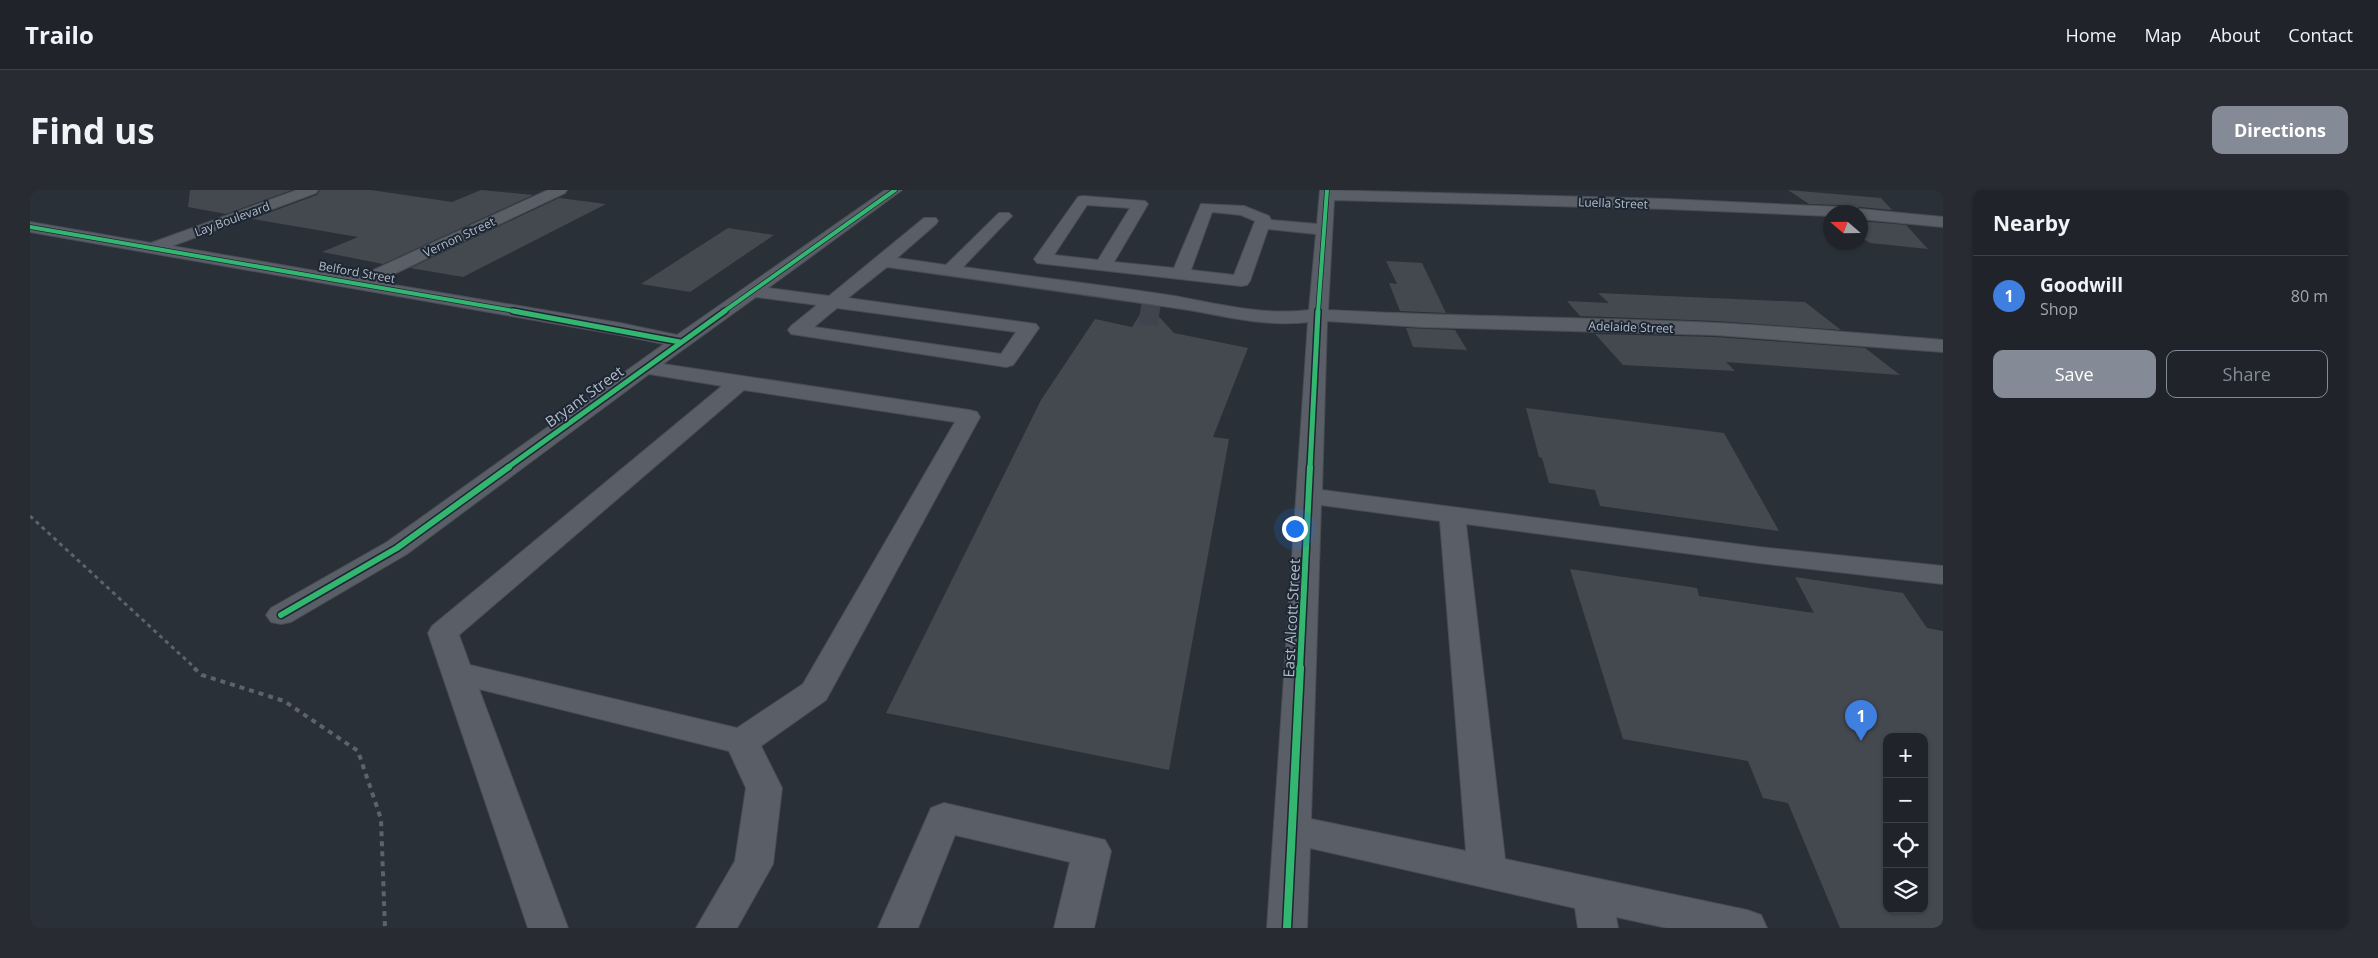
<!DOCTYPE html>
<meta charset="utf-8">
<style>
body{margin:0;font-family:"Open Sans",sans-serif;background:#282c32;color:#f1f3f6}
.controls{position:absolute;right:15px;bottom:15px;display:grid;overflow:hidden;border-radius:10px;box-shadow:0 1px 4px #0004}
.controls button{width:45px;height:45px;display:grid;place-items:center;padding:0;border:0;border-bottom:1px solid #3d4147;background:#20242a;color:#f1f3f6;font:25px sans-serif}
.compass{position:absolute;left:1793px;top:15px;width:45px;height:45px;border-radius:50%;background:#20242a;box-shadow:0 1px 4px #0004;rotate:290deg}
.you{position:absolute;left:1264px;top:338px;width:18px;height:18px;margin:-12px;border:4px solid #fff;border-radius:50%;background:#1a73e8;box-shadow:0 0 0 8px #1a73e833}
.badge{display:grid;place-items:center;width:32px;height:32px;border-radius:50%;background:#848b96;color:#fff;font-size:16px;font-weight:700}
.pin{position:absolute;translate:-50% -41px;filter:drop-shadow(0 1px 2px #0008)}
.pin::after{content:'';position:absolute;top:26px;width:18px;height:15px;background:inherit;clip-path:polygon(0 0,100% 0,50% 100%)}
.list{margin:0;padding:0;list-style:none}
h2{display:flex;justify-content:space-between;align-items:center;height:65px;margin:0;padding:0 20px;font-size:21px}
h2 small{font-size:16px;font-weight:400;color:#a2a4a8}
.list li{display:grid;grid-template-columns:32px 1fr auto;gap:15px;align-items:center;box-sizing:border-box;height:80px;padding:0 20px;border-top:1px solid #3d4147}
.list b{display:block;font-size:19px;white-space:nowrap}
.list p{margin:0;font-size:16px;white-space:nowrap;color:#a2a4a8}
.list em{font-size:16px;font-style:normal;color:#a2a4a8}
.actions{display:flex;gap:10px;padding:15px 20px}
.actions a{flex:1;padding:11px 0;border:1px solid #848b96;border-radius:10px;text-align:center;font-size:18px;color:#848b96}
.actions .main{background:#848b96;color:#fff}
.icon{flex:none;width:28px;height:28px;fill:none;stroke:currentColor;stroke-width:2;stroke-linecap:round;stroke-linejoin:round}
.map{position:relative;flex:none;width:1913px;height:738px;overflow:hidden;border-radius:10px}
header{display:flex;align-items:center;gap:30px;box-sizing:border-box;height:70px;padding:0 25px;background:#20242a;border-bottom:1px solid #3d4147}
header strong{font-size:24px}
nav{display:flex;gap:28px;margin-inline-start:auto;font-size:18px}
.intro{display:flex;align-items:center;justify-content:space-between;box-sizing:border-box;height:120px;padding:0 30px}
h1{margin:0;font-size:35px}
.button{padding:12px 22px;border-radius:10px;background:#848b96;color:#fff;font-size:18px;font-weight:700}
main{display:flex;gap:30px;padding:0 30px}
aside{flex:1;background:#20242a;border-radius:10px;box-shadow:0 1px 4px #0004}
.map>svg:first-child{display:block}
.building{fill:#444950;fill-rule:evenodd}
.lines{fill:none;stroke-linecap:round;stroke-linejoin:round}
.minor-tunnel{stroke:#3f454e;stroke-width:21;stroke-dasharray:21 11;stroke-linecap:butt}
.minor-casing{stroke:#484c53;stroke-width:2}
.path-far1{stroke:#5d636a;stroke-width:3;stroke-dasharray:4 4;stroke-linecap:butt}
.path{stroke:#5d636a;stroke-width:4;stroke-dasharray:5 5;stroke-linecap:butt}
.minor{fill:#5a5e66;fill-rule:evenodd}
.cycleway-far3-casing{stroke:#1d2633;stroke-width:5.5}
.cycleway-far2-casing{stroke:#1d2633;stroke-width:8}
.cycleway-far1-casing{stroke:#1d2633;stroke-width:9}
.cycleway-casing{stroke:#1d2633;stroke-width:11}
.cycleway-far3{stroke:#33b770;stroke-width:4}
.cycleway-far2{stroke:#33b770;stroke-width:5}
.cycleway-far1{stroke:#33b770;stroke-width:6}
.cycleway{stroke:#33b770;stroke-width:8}
.labels{text-anchor:middle;dominant-baseline:central;stroke-width:4;stroke-linejoin:round;paint-order:stroke}
.far-street-label{font-size:12px;fill:#b4bcc9;stroke:#1d2633}
.street-label{font-size:15px;fill:#b4bcc9;stroke:#1d2633}
</style>
<header>
<strong>Trailo</strong>
<nav><a>Home</a><a>Map</a><a>About</a><a>Contact</a></nav>
</header>
<div class="intro"><h1>Find us</h1><a class="button">Directions</a></div>
<main>
<div class="map">
<svg width="1913" height="738" viewBox="0 0 1913 738">
<rect width="100%" height="100%" fill="#2a3038"/>
<path class="building" d="M 160,0 L 262,0 L 196,24 L 158,17 Z
M 290,0 L 341,0 L 422,12 L 451,0 L 503,5 L 353,74 L 292,62 L 328,47 L 222,29 L 287,5 Z
M 1758,0 L 1851,8 L 1862,20 L 1830,17 L 1820,22 L 1810,15 L 1779,14 Z
M 529,8 L 576,14 L 433,87 L 380,78 Z
M 1830,31 L 1876,35 L 1898,59 L 1840,53 L 1830,47 Z
M 698,38 L 744,45 L 660,102 L 611,94 Z
M 1356,71 L 1392,73 L 1416,123 L 1370,121 L 1359,93 L 1367,94 Z
M 1568,103 L 1775,112 L 1811,140 L 1687,131 L 1550,126 L 1537,111 L 1579,113 Z
M 1116,115 L 1119,116 L 1144,143 L 1218,158 L 1183,247 L 1199,249 L 1139,580 L 856,523 L 1011,210 L 1065,129 L 1102,137 Z
M 1376,138 L 1425,140 L 1437,160 L 1383,157 Z
M 1565,144 L 1685,147 L 1835,158 L 1870,185 L 1696,172 L 1705,181 L 1593,175 Z
M 1496,218 L 1694,243 L 1749,341 L 1570,316 L 1565,300 L 1519,293 L 1512,268 L 1509,267 Z
M 1540,379 L 1667,398 L 1669,406 L 1784,423 L 1765,387 L 1873,403 L 1897,438 L 1913,441 L 1913,738 L 1810,738 L 1758,613 L 1733,608 L 1718,571 L 1593,549 ZM 1857,547 L 1894,547 L 1894,719 L 1857,719 Z"/>
<g class="lines">
<path class="minor-tunnel" d="M 1110,123 L 1129,126"/>
<defs>
<path id="minor" d="M 267,0 L 288,0 L 286,3 L 142,56 L 326,88 L 518,0 L 537,0 L 535,3 L 347,92 L 590,133 L 647,145 L 855,0 L 872,0 L 738,98 L 799,106 L 894,28 L 906,28 L 908,31 L 906,34 L 867,68 L 916,75 L 969,23 L 979,23 L 982,26 L 979,29 L 933,77 C 1003,87 1074,95 1144,106 C 1189,114 1233,126 1279,120 L 1286,44 L 1238,39 L 1220,91 L 1217,95 L 1211,96 L 1007,73 L 1004,69 L 1048,7 L 1053,6 L 1115,11 L 1118,14 L 1084,72 L 1144,78 L 1171,14 L 1214,16 L 1239,26 L 1241,30 L 1287,34 L 1290,0 L 1637,9 L 1810,17 L 1818,22 L 1800,22 L 1800,26 L 1637,19 L 1304,10 L 1298,120 C 1427,127 1557,127 1687,133 C 1762,137 1838,144 1913,150 L 1913,162 L 1685,145 L 1391,137 L 1297,131 L 1292,300 L 1729,357 L 1913,376 L 1913,394 L 1729,373 L 1436,334 L 1475,669 L 1717,720 L 1731,725 L 1737,738 L 1637,738 L 1586,727 L 1588,738 L 1548,738 L 1545,718 L 1280,658 L 1277,738 L 1237,738 L 1278,132 C 1231,138 1186,123 1139,117 C 1045,103 951,90 857,77 L 818,108 L 1006,134 L 1009,138 L 986,171 L 983,175 L 976,177 L 761,144 L 758,140 L 761,136 L 787,115 L 726,107 L 633,174 L 939,220 L 947,222 L 950,227 L 796,510 L 731,556 L 752,598 L 743,674 L 707,738 L 666,738 L 705,671 L 716,598 L 699,561 L 449,499 L 538,738 L 498,738 L 398,443 L 402,436 L 692,196 L 619,184 L 377,364 L 261,432 L 251,434 L 241,432 L 236,425 L 241,418 L 357,352 L 634,154 L 590,145 L 0,42 L 0,32 L 121,53 ZM 1057,15 L 1100,18 L 1068,70 L 1024,65 ZM 1182,22 L 1211,25 L 1225,31 L 1204,85 L 1161,80 ZM 807,118 L 986,142 L 971,164 L 784,137 ZM 714,200 L 925,232 L 773,494 L 707,538 L 440,475 L 429,445 ZM 1291,315 L 1410,331 L 1436,661 L 1281,629 Z
M 1830,19 L 1913,27 L 1913,37 L 1830,29 L 1830,22 L 1823,22 Z
M 914,613 L 1075,650 L 1081,661 L 1064,738 L 1024,738 L 1040,672 L 925,645 L 888,738 L 848,738 L 901,618 Z"/>
</defs>
<use href="#minor" class="minor-casing"/>
<path class="path-far1" d="M 0,326 L 166,479"/>
<path class="path" d="M 164,478 L 172,485 L 254,511 L 328,561 L 351,629 L 355,738"/>
<use href="#minor" class="minor"/>
<defs>
<path id="cycleway-far3" d="M 0,37 L 490,122
M 693,122 L 865,0
M 1288,122 L 1297,0"/>
<path id="cycleway-far2" d="M 483,121 L 650,152
M 477,278 L 695,121
M 1280,278 L 1288,121"/>
<path id="cycleway-far1" d="M 251,425 L 367,358 L 479,277
M 1270,479 L 1280,277"/>
<path id="cycleway" d="M 1257,738 L 1270,478"/>
</defs>
<use href="#cycleway-far3" class="cycleway-far3-casing"/>
<use href="#cycleway-far2" class="cycleway-far2-casing"/>
<use href="#cycleway-far1" class="cycleway-far1-casing"/>
<use href="#cycleway" class="cycleway-casing"/>
<use href="#cycleway-far3" class="cycleway-far3"/>
<use href="#cycleway-far2" class="cycleway-far2"/>
<use href="#cycleway-far1" class="cycleway-far1"/>
<use href="#cycleway" class="cycleway"/>
</g>
<g class="labels">
<g class="far-street-label">
<text transform="translate(1583 13) rotate(2)">Luella Street</text>
<text transform="translate(202 29) rotate(-20)">Lay Boulevard</text>
<text transform="translate(429 47) rotate(-25)">Vernon Street</text>
<text transform="translate(327 82) rotate(10)">Belford Street</text>
<text transform="translate(1601 137) rotate(2)">Adelaide Street</text>
</g>
<g class="street-label">
<text transform="translate(554 206) rotate(-36)">Bryant Street</text>
<text transform="translate(1261 428) rotate(-87)">East Alcott Street</text>
</g>
</g>
</svg>
<div class="controls">
<button>+</button>
<button>−</button>
<button><svg class="icon" aria-label="locate" viewBox="0 0 24 24"><circle cx="12" cy="12" r="6"/><path d="M12 2v4M12 18v4M2 12h4M18 12h4"/></svg></button>
<button><svg class="icon" aria-label="layers" viewBox="0 0 24 24"><path d="M12 4l9 5-9 5-9-5zM3 14l9 5 9-5"/></svg></button>
</div>
<svg class="compass" viewBox="-18 -18 36 36"><path d="M0-13l5 13h-10z" fill="#e53935"/><path d="M0 13l5-13h-10z" fill="#a2a4a8"/></svg>
<div class="you"></div>
<div class="pin badge" style="left:1831px;top:551px;background:#3f7fe0">1</div>
</div>
<aside>
<h2>Nearby<small></small></h2>
<ul class="list">
<li><span class="badge" style="background:#3f7fe0">1</span><div><b>Goodwill</b><p>Shop</p></div><em>80 m</em></li>
</ul>
<div class="actions"><a class="main">Save</a><a>Share</a></div>
</aside>
</main>
